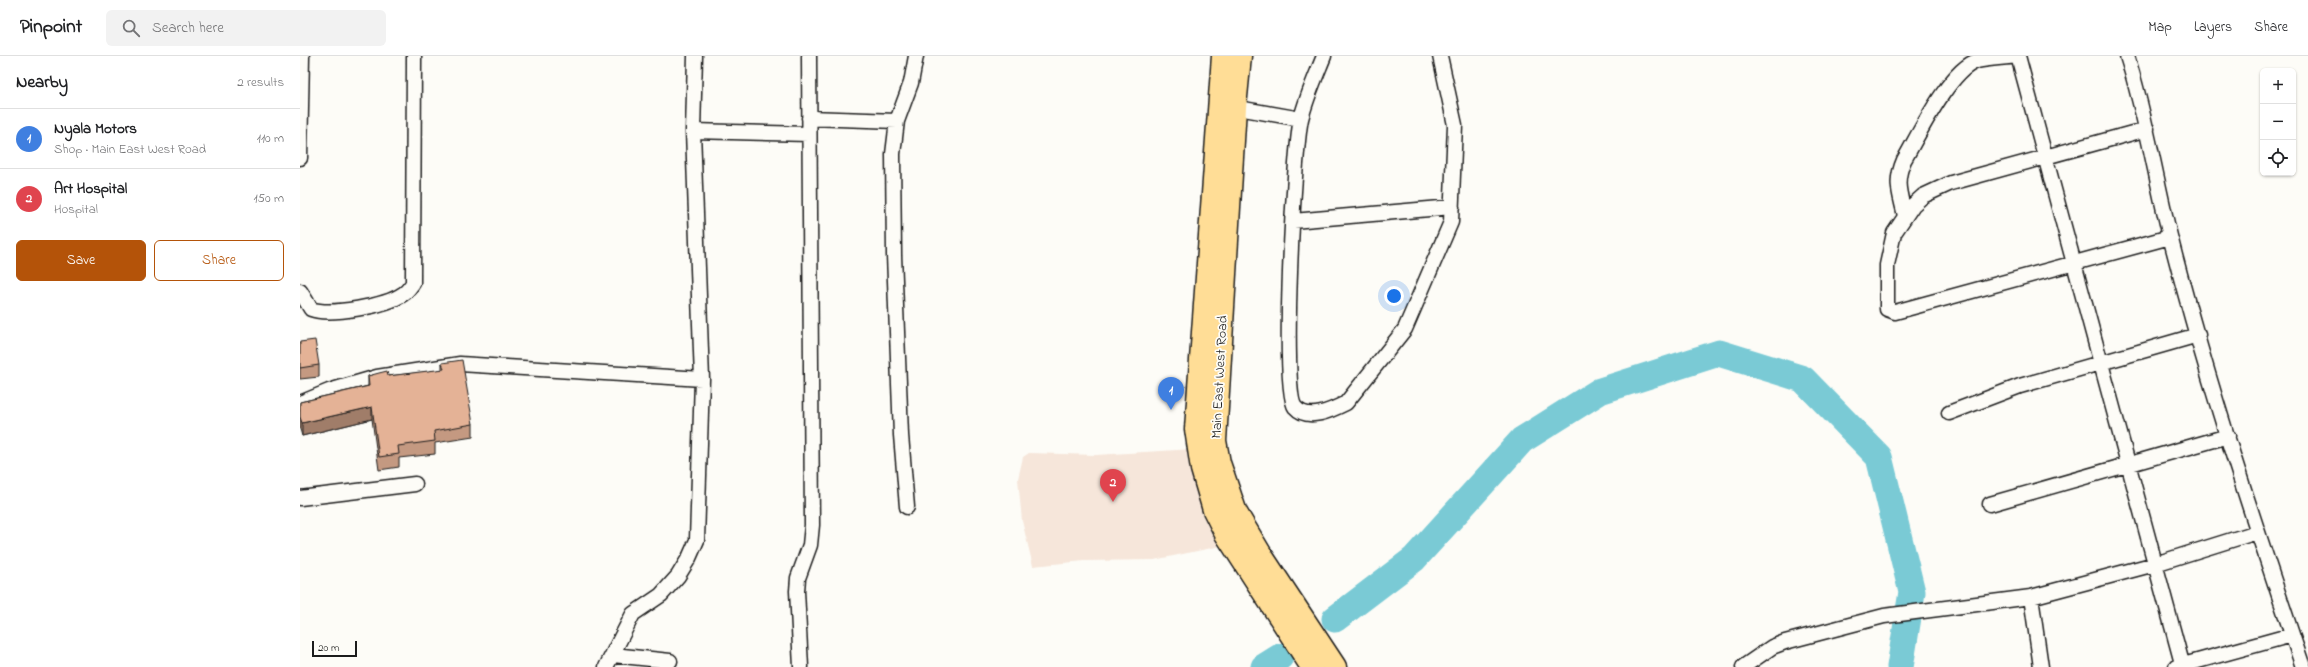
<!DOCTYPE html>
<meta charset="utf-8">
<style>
body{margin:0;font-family:"Indie Flower",sans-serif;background:#f2f2f2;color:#202124}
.controls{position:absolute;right:12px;top:12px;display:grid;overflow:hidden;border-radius:6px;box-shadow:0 1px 3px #0004}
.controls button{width:36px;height:36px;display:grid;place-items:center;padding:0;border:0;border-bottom:1px solid #e0e0e0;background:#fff;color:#202124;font:20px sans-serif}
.scale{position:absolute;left:12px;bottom:10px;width:45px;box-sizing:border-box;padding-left:4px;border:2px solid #1c1c1c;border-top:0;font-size:11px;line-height:14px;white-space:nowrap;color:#1c1c1c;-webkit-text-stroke:3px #fdfcf7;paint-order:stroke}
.you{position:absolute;left:1094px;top:240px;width:14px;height:14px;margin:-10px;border:3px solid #fff;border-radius:50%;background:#1a73e8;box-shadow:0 0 0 6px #1a73e833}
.badge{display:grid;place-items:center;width:26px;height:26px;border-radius:50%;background:#b45309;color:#fff;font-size:13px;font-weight:700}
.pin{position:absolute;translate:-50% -33px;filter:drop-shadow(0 1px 2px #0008)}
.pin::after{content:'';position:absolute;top:21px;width:14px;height:12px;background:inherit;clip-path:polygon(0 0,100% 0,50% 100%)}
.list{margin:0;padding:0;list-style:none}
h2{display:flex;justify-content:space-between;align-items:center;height:52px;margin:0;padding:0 16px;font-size:17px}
h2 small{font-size:13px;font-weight:400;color:#757577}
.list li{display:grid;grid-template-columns:26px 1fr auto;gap:12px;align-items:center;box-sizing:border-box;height:60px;padding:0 16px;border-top:1px solid #e0e0e0}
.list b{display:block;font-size:15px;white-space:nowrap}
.list p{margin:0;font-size:13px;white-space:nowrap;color:#757577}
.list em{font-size:13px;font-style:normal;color:#757577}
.actions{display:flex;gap:8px;padding:12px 16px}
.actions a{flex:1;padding:9px 0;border:1px solid #b45309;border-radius:6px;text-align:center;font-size:14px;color:#b45309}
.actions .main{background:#b45309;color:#fff}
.icon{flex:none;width:22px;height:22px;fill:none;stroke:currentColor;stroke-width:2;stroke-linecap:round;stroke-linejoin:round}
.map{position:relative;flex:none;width:2008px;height:611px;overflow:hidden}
header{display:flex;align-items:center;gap:24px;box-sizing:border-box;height:56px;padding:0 20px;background:#fff;border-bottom:1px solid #e0e0e0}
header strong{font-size:19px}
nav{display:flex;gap:22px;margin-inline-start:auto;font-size:14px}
.search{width:280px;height:36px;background:#f2f2f2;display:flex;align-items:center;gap:10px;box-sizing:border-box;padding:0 14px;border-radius:6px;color:#757577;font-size:15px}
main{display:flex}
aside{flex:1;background:#fff}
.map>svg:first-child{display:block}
.built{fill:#f6e6da}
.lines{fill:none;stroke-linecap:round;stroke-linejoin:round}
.river{stroke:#7acad5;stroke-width:27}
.street-casing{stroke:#1c1c1c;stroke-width:17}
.primary-casing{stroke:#1c1c1c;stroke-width:25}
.street{stroke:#fdfcf7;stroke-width:14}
.primary{stroke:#ffdd96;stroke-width:22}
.wall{fill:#c49981;stroke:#1c1c1c}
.shaded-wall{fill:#a07d69;stroke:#1c1c1c}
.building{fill:#e4b296;stroke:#1c1c1c}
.labels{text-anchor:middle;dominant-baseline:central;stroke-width:3.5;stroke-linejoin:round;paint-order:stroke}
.street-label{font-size:14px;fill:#1c1c1c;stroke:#fdfcf7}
</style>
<header>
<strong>Pinpoint</strong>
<div class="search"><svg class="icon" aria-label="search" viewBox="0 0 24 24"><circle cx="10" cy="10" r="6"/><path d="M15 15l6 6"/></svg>Search here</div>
<nav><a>Map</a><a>Layers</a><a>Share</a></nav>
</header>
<main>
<aside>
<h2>Nearby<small>2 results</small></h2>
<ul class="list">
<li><span class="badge" style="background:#3f7fe0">1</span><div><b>Nyala Motors</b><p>Shop · Main East West Road</p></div><em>110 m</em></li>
<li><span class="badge" style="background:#e0444e">2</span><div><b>Art Hospital</b><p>Hospital</p></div><em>150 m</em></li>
</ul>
<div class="actions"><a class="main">Save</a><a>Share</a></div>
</aside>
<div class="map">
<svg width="2008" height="611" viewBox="0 0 2008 611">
<rect width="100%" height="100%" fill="#fdfcf7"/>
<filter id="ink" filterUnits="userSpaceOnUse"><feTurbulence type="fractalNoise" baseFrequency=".025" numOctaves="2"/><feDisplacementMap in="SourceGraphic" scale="8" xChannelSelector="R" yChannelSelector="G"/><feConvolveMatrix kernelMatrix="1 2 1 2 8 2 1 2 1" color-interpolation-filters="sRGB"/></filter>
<g filter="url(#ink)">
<path class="built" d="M 893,393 L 926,489 L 854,504 L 784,505 L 733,510 L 722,465 L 718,423 L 723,401 L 729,397 L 796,399 Z"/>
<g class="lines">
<path class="river" d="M 1035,563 L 1114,503 L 1222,384 L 1300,335 L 1419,297 L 1503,323 L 1579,401 L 1612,536 L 1600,611
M 964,611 L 980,601"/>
<defs>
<path id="street" d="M 1024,0 C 1016,20 1006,42 1001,63 C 994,95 981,333 995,351 C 1008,366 1032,354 1046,347 L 1105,273 L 1151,166 L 1155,69 L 1140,0
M 1718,0 L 1883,611
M 1827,0 C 1846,59 1855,120 1870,180 C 1907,326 1955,469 2003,611
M 927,50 L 1001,63
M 509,62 L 597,65
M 1847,73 L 1651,127 L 1623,140 L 1613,149 L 1594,177 L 1587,209 L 1587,253 L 1595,256 L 1870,181
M 393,75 L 509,78
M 0,102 L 2,0
M 1605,160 C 1600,137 1594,127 1604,104 C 1618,80 1650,13 1677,5 C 1689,2 1704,2 1717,0
M 993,165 L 1152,151
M 0,235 L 11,253 C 30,260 86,250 103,238 C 108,235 110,231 113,227 L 114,0
M 0,347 L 29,335 L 77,321 L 160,308 L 402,323
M 1649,357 L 1720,330 L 1898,279
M 0,442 L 115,428
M 1690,448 L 1928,380
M 607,451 L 601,379 L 594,199 L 593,98 L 597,65 L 611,27 L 616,0
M 1731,541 L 1741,611
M 313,599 L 370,605
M 306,611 L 333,558 L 361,539 L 378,520 L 389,502 L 397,484 L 402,323 L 393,75 L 395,0
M 501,611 L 497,535 L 498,522 L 510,489 L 512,469 L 509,0
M 1443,611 L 1472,591 L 1485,586 L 1584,560 L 1731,541 L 1855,508 L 1957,476
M 1876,611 L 1992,579"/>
<path id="primary" d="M 923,0 L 896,373 L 902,413 L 914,454 L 926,478 L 1012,611
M 940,0 L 935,51 L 915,385 L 919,407 L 936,457 L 961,499 L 1035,611"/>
</defs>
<use href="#street" class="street-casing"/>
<use href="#primary" class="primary-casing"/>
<use href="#street" class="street"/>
<use href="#primary" class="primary"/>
</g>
<path class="wall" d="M 0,286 L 19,309 L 19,321 L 0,323 Z
M 142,307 L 173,368 L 173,381 L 135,387 L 135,398 L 99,402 L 99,411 L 79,414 L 72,363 L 2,380 L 0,373 L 0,346 L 68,330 L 68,320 L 88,320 L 142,314 Z"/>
<path class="shaded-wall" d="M 72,351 L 72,363 L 2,380 L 2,367 Z"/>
<path class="building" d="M 15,284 L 19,309 L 0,312 L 0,286 Z
M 162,304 L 173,368 L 134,375 L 135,385 L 98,390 L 99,398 L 79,401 L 72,351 L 2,367 L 0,361 L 0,346 L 69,330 L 68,320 L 79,317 L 87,315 L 88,320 L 144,313 L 142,307 Z"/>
</g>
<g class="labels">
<g class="street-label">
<text transform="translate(920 321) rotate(-87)">Main East West Road</text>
</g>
</g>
</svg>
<div class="controls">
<button>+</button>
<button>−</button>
<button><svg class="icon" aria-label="locate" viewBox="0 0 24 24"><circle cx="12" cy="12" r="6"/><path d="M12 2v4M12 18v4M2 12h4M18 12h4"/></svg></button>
</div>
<div class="scale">20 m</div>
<div class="you"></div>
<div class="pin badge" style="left:871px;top:354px;background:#3f7fe0">1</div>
<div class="pin badge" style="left:813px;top:446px;background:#e0444e">2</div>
</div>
</main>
